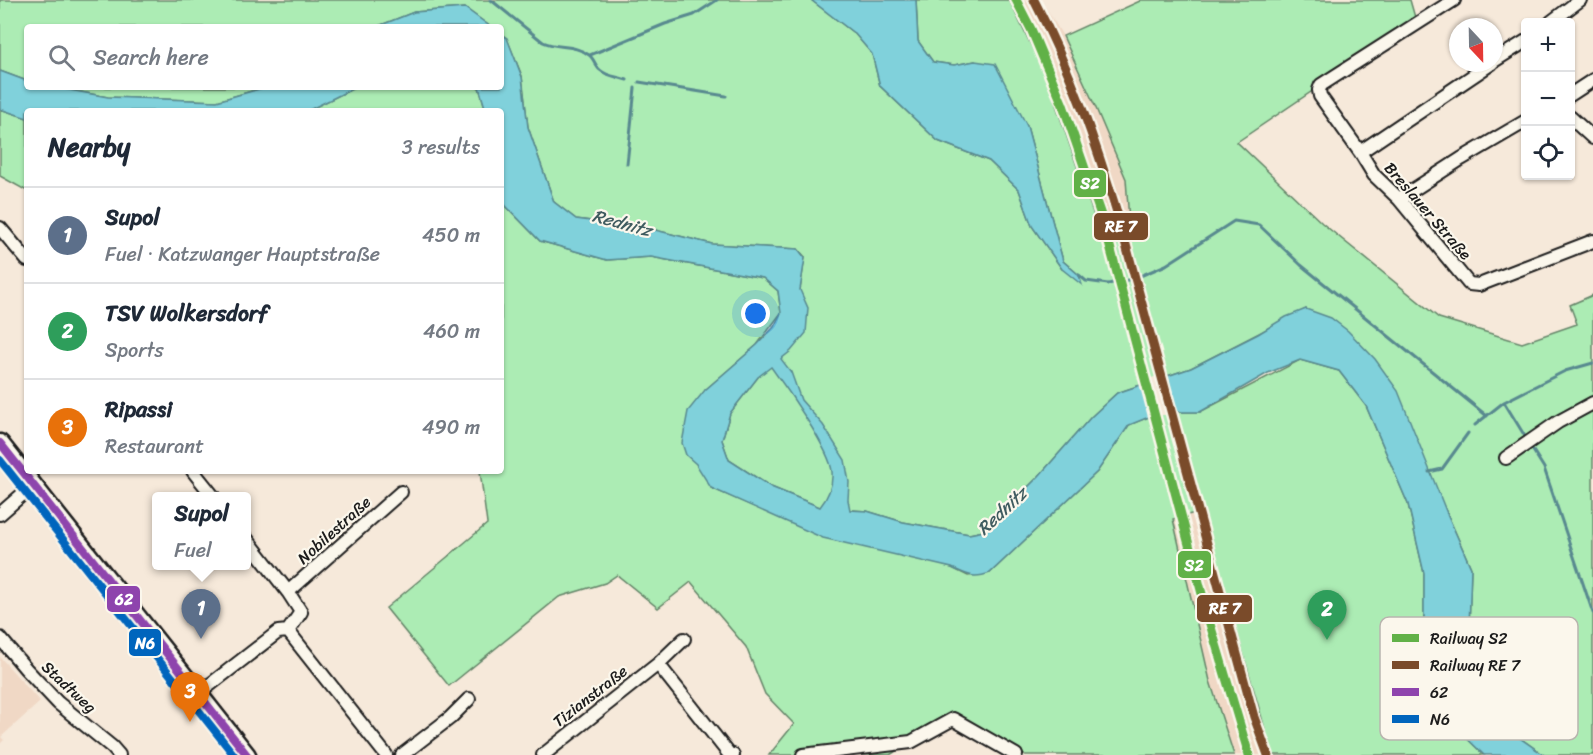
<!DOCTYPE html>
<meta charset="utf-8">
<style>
body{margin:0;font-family:Sriracha,sans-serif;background:#f6f6f7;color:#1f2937}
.controls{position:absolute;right:18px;top:18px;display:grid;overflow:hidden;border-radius:6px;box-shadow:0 2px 4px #0004}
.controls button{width:54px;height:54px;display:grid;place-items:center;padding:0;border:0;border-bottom:2px solid #e0e1e3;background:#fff;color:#1f2937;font:30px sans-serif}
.compass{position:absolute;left:1449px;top:18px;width:54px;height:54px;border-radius:50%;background:#fff;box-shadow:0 2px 4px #0004;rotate:158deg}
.you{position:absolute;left:756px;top:314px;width:21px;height:21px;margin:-15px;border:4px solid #fff;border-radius:50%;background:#1a73e8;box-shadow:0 0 0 9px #1a73e833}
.badge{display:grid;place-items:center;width:39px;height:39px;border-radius:50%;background:#1c1c1c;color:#fff;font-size:20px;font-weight:700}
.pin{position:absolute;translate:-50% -50px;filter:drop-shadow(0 2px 3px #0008)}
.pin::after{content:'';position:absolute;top:32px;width:21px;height:18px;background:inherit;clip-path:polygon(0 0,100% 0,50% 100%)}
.popup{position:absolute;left:152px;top:492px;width:99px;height:78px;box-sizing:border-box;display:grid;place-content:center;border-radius:6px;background:#fff;filter:drop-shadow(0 2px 4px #0005);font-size:20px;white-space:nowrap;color:#747a83}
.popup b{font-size:22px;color:#1f2937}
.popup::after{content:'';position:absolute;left:50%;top:100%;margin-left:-12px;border:12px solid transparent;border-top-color:#fff}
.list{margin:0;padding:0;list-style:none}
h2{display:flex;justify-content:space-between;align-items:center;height:78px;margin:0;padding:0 24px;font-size:26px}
h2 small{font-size:20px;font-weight:400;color:#747a83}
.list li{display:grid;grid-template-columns:39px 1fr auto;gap:18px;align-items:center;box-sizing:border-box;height:96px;padding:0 24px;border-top:2px solid #e0e1e3}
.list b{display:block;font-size:22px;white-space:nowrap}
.list p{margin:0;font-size:20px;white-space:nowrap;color:#747a83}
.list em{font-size:20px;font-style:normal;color:#747a83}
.icon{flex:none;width:33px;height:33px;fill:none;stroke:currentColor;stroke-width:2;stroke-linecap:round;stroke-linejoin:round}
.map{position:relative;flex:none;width:1593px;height:755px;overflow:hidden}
.search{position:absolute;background:#fff;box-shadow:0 2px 4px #0004;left:24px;top:24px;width:480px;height:66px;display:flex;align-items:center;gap:15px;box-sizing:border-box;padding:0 21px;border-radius:6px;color:#747a83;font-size:22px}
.panel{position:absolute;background:#fff;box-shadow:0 2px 4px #0004;left:24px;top:108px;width:480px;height:366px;border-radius:6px}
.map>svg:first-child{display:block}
.built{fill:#f0d8c5}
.green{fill:#acecb4;stroke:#648468;stroke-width:1.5}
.water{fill:#80d1db;stroke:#58898f;stroke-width:1.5;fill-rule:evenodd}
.pier{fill:#f6e9da}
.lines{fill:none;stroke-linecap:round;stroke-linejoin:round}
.stream{stroke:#58898f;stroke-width:3}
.street-casing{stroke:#1c1c1c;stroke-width:16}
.secondary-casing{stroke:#1c1c1c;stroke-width:21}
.street{stroke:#fbf7ec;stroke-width:12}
.secondary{stroke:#fbf7ec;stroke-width:16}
.bus-1-casing{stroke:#fbf7ec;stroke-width:12}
.bus-2-casing{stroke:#fbf7ec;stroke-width:12}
.bus-1{stroke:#8e44ad;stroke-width:8}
.bus-2{stroke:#0065bd;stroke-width:8}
.rail-1-casing{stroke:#fbf7ec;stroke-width:14}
.rail-2-casing{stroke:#fbf7ec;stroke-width:14}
.rail-1{stroke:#61b147;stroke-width:9}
.rail-2{stroke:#7a4b2a;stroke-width:9}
.labels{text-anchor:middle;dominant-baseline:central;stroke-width:4.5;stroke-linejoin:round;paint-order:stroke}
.street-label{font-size:16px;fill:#1c1c1c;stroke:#fbf7ec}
.water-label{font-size:18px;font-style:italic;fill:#3f5b5f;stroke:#fbf7ec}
.key{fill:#fbf7ec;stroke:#b8b5ae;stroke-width:1.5}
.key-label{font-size:16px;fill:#1c1c1c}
.line-badge{stroke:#fbf7ec;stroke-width:2}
.badge-label{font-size:16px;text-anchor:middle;font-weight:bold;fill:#fff}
</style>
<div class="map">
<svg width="1593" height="755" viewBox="0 0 1593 755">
<rect width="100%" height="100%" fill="#f6e9da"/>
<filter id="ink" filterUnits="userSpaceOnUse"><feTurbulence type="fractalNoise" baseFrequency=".0167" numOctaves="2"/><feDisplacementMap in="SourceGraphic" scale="12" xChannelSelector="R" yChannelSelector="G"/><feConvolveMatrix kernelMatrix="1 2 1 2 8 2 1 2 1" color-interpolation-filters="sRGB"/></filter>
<g filter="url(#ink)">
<path class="built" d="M 1009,0 L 1041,0 L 1063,36 L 1095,106 L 1126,179 L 1130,235 L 1103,242 L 1046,76 Z
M 1202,511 L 1270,746 L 1274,755 L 1234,755 L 1210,681 L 1173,519 Z
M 0,657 L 40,702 L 1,737 L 4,740 L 0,744 Z"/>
<path class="green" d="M 0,0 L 811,0 L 855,34 L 872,54 L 880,86 L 938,141 L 989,161 L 1019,190 L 1032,226 L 1062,269 L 1079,275 L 1063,261 L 1027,126 L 975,61 L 954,65 L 933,62 L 918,41 L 916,0 L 1009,0 L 1046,76 L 1103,242 L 1130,235 L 1126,179 L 1095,106 L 1063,36 L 1140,1 L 1140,0 L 1410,0 L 1416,21 L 1237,142 L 1322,223 L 1439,318 L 1522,343 L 1577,324 L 1570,305 L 1593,295 L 1593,755 L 1544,755 L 1483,712 L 1461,684 L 1469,627 L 1471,568 L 1446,511 L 1306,309 L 1191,368 L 1117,393 L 1091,417 L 1039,476 L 984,531 L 969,534 L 903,522 L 867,511 L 822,508 L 771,487 L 729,460 L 722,440 L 730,413 L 758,377 L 800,290 L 805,257 L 798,249 L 712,244 L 651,229 L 576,219 L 554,202 L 528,127 L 522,76 L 507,39 L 501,34 L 501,27 L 491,27 L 465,8 L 414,12 L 376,27 L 27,27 L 27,81 L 0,71 Z
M 53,87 L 266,87 L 217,101 L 108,97 Z
M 356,87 L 479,87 L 486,111 L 307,111 Z
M 0,109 L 27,118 L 27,191 L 0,176 Z
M 501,195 L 504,204 L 540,241 L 607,260 L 651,257 L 763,278 L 778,291 L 781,313 L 757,345 L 705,390 L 711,488 L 764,511 L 952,568 L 968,576 L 990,573 L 1097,472 L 1129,425 L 1161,412 L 1200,412 L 1300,360 L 1339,371 L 1366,406 L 1408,504 L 1424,573 L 1424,635 L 1442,714 L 1484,755 L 1274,755 L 1270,746 L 1202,511 L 1173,519 L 1210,681 L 1234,755 L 1024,755 L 956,713 L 890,755 L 769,755 L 794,724 L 765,694 L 746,647 L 691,582 L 658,608 L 617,575 L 605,583 L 559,597 L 449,686 L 386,608 L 487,524 L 480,471 L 501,471 Z"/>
<path class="water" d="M 811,0 L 916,0 L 918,41 L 933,62 L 954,65 L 975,61 L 995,64 L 1027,126 L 1063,261 L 1079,275 L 1082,285 L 1062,269 L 1032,226 L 1019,190 L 989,161 L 938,141 L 880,86 L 872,54 L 855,34 Z
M 465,8 L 491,27 L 376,27 L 414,12 Z
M 501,34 L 507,38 L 522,77 L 528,127 L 554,202 L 576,219 L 651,229 L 712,244 L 798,249 L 805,258 L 800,290 L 808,308 L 806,333 L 791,351 L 781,359 L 791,372 L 801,400 L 823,425 L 845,460 L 849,482 L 848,500 L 850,510 L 867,511 L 903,522 L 969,534 L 984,531 L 1039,476 L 1091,417 L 1117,393 L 1191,368 L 1258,334 L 1286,317 L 1306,309 L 1331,318 L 1348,331 L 1375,359 L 1398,391 L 1446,511 L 1471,568 L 1469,628 L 1461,684 L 1483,712 L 1544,755 L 1484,755 L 1442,714 L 1427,686 L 1424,635 L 1424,573 L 1408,504 L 1366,406 L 1339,371 L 1300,360 L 1268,373 L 1200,412 L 1161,412 L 1129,425 L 1097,472 L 990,573 C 973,579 968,575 952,568 L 823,538 L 711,488 L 696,464 L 686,455 L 682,443 L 688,411 L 705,390 L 757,345 L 774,327 L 781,313 L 778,291 L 763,278 L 651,257 L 607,260 L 540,241 L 504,204 L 501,195 L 501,111 L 486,111 L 479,87 L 501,87 ZM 771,367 C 785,386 831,451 832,472 C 833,485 828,497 820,507 L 771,487 L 729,460 L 722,440 L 730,413 L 758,377 Z
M 0,71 L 27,81 L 27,87 L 53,87 L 108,97 L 217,101 L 266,87 L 356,87 L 307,111 L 27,111 L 27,118 L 0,109 Z"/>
<path class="pier" d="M 1166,373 L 1177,415 L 1161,415 L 1150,420 L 1140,382 Z"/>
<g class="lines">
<path class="stream" d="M 491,0 L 543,42 C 558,49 575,44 589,55 C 594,58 595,66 600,70 C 606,76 619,77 627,80
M 590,55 L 665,24 L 694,15 L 717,0
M 639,82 L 726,96
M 627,164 L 635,88
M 1079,275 L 1086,281 L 1108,284 L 1133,279 L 1166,265 L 1234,221 L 1259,225 L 1301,265 L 1487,416
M 1504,402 L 1526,438
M 1475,425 L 1504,402 L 1565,371 L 1593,363
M 1532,449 L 1544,468 L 1593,613
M 1429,472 L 1442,469 L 1468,433"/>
<defs>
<path id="street" d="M 1454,0 L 1321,85 L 1319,90 L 1320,96 L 1360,152 L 1374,175 L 1399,199 L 1469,284 L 1479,285 L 1593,241
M 1551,22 L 1580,0
M 1494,61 L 1526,41
M 1570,95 L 1593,80
M 1570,117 L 1593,138
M 1360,152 L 1492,63
M 1399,199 L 1461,159 L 1526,121
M 0,228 L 27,260
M 1506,458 L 1558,422 L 1593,403
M 193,471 L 213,496
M 0,514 L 33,485
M 246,538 L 288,592 L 301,612 L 288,631
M 288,592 L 401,492
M 288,631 L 386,755
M 0,638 L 26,669 L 58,703 L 112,747 L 119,755
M 658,664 L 729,754 L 733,755
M 198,694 L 278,632 L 288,631
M 402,755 L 450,718 L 469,699
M 543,755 L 658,664 L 684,639
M 803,755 L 911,742 L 953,719 L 1016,755"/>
<path id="secondary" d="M 0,443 L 247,755"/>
</defs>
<use href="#street" class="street-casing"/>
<use href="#secondary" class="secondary-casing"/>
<use href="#street" class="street"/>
<use href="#secondary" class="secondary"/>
<defs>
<path id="bus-1" d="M 0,443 L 247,755"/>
<path id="bus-2" d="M 0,460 L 234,755"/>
</defs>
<use href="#bus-1" class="bus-1-casing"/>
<use href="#bus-2" class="bus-2-casing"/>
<use href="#bus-1" class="bus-1"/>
<use href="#bus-2" class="bus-2"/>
<defs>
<path id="rail-1" d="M 1016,0 L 1031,29 L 1063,105 L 1104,224 L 1210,624 L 1249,755"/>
<path id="rail-2" d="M 1034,0 C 1071,71 1096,143 1119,219 L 1254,717 L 1268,755"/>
</defs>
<use href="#rail-1" class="rail-1-casing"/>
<use href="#rail-2" class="rail-2-casing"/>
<use href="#rail-1" class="rail-1"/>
<use href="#rail-2" class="rail-2"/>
</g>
</g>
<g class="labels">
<g class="street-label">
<text transform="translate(1428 211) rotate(49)">Breslauer Straße</text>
<text transform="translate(334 530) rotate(-42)">Nobilestraße</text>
<text transform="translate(69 687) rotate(43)">Stadtweg</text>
<text transform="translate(590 696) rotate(-38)">Tizianstraße</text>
</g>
<g class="water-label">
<text transform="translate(622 223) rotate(15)">Rednitz</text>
<text transform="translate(1002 511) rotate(-43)">Rednitz</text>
</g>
</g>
<rect x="1380" y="617" width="198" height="123" rx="9" class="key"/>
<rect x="1392" y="634" width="27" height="8" fill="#61b147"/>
<rect x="1392" y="661" width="27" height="8" fill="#7a4b2a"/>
<rect x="1392" y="688" width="27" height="8" fill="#8e44ad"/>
<rect x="1392" y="715" width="27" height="8" fill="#0065bd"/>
<g class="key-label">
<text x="1430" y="644">Railway S2</text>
<text x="1430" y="671">Railway RE 7</text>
<text x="1430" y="698">62</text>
<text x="1430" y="725">N6</text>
</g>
<g class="line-badge">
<rect x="1073" y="169" width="34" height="29" rx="6" fill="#61b147"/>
<rect x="1093" y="212" width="56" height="29" rx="6" fill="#7a4b2a"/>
<rect x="1177" y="550" width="35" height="29" rx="6" fill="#61b147"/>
<rect x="106" y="585" width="35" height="28" rx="6" fill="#8e44ad"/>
<rect x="1196" y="594" width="57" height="29" rx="6" fill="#7a4b2a"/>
<rect x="128" y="628" width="34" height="29" rx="6" fill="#0065bd"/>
</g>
<g class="badge-label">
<text x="1090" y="189">S2</text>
<text x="1121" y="232">RE 7</text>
<text x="1194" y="571">S2</text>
<text x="124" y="605">62</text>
<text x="1225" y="614">RE 7</text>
<text x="145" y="649">N6</text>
</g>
</svg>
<div class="controls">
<button>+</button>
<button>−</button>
<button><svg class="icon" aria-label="locate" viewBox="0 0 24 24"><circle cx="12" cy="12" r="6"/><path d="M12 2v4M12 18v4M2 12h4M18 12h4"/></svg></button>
</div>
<svg class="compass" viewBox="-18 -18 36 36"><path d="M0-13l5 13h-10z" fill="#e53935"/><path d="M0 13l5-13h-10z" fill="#747a83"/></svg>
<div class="you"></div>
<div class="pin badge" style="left:201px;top:639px;background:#5c6f8a">1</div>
<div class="popup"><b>Supol</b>Fuel</div>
<div class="pin badge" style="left:1327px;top:640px;background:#2e9e5b">2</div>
<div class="pin badge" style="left:190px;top:722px;background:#e8710a">3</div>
<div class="search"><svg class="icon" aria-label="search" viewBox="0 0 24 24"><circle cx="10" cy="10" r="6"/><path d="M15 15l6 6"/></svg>Search here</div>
<section class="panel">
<h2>Nearby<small>3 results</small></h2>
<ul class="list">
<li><span class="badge" style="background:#5c6f8a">1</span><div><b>Supol</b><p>Fuel · Katzwanger Hauptstraße</p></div><em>450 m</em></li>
<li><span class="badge" style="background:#2e9e5b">2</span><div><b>TSV Wolkersdorf</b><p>Sports</p></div><em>460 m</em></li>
<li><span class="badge" style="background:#e8710a">3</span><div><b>Ripassi</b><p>Restaurant</p></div><em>490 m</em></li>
</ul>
</section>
</div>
